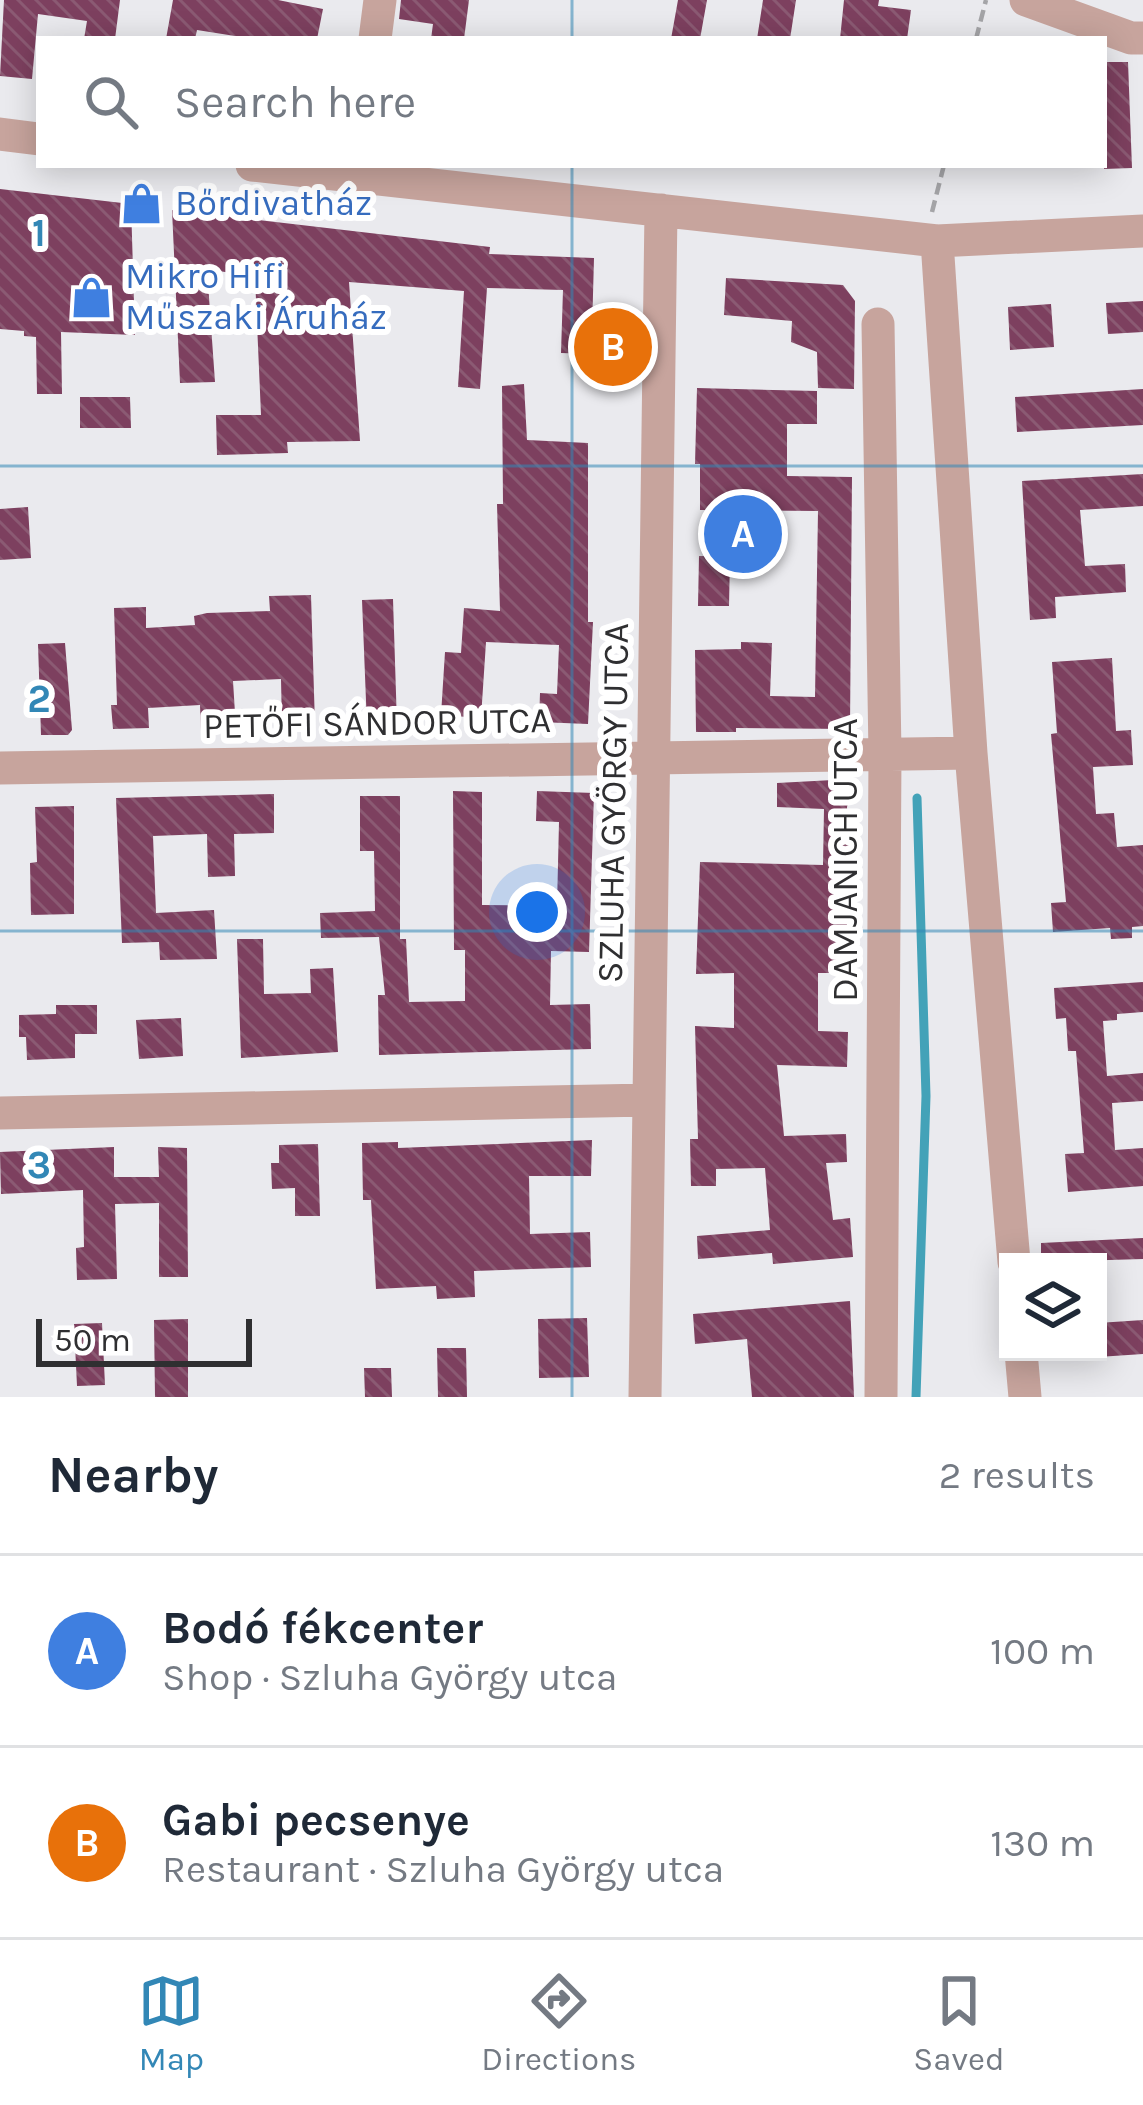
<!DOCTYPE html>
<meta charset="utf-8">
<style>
body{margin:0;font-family:Karla,sans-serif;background:#f2f2f3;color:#1f2937}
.controls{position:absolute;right:36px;bottom:36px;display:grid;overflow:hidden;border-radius:0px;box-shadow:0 6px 30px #0003}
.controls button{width:108px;height:108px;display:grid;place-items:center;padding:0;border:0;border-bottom:3px solid #e0e1e3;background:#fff;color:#1f2937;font:60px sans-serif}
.scale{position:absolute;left:36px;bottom:30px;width:216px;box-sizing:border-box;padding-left:12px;border:6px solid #2f2f31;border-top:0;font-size:33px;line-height:42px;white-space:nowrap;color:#2f2f31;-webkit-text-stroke:9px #fff;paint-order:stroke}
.you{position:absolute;left:537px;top:912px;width:42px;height:42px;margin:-30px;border:9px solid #fff;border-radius:50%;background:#1a73e8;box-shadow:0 0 0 18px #1a73e833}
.badge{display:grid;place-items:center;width:78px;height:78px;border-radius:50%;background:#3287b6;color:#fff;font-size:39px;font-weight:700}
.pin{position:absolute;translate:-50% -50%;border:6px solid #fff;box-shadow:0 3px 12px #0006}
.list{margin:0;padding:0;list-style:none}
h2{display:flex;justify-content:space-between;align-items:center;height:156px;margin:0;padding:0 48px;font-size:51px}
h2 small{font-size:39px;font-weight:400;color:#747a83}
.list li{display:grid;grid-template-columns:78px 1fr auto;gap:36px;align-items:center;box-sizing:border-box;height:192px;padding:0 48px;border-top:3px solid #e0e1e3}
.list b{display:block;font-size:45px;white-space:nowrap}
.list p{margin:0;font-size:39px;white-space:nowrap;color:#747a83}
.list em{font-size:39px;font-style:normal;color:#747a83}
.icon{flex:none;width:66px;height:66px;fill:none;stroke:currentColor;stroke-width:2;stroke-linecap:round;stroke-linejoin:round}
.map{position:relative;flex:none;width:1143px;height:1397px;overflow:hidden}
.search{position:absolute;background:#fff;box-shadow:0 6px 30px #0003;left:36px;right:36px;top:36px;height:132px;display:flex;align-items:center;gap:30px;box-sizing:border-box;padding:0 42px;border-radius:0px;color:#747a83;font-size:45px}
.sheet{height:540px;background:#fff}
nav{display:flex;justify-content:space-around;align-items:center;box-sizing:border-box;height:168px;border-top:3px solid #e0e1e3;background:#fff;font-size:33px;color:#747a83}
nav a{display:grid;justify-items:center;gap:6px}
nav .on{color:#3287b6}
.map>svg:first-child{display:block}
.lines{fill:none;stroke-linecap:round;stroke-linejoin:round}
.stream{stroke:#43a2b8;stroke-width:9}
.building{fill:url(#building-back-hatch)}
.path{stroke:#a4a4a7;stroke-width:4.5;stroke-dasharray:12 6;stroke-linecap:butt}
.minor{stroke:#c7a49d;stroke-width:33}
.grid{fill:none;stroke:#3287b6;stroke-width:3;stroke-opacity:0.55}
.labels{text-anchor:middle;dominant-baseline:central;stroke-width:12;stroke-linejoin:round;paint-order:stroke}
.shop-label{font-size:36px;fill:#366cbe;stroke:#fff;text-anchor:start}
.street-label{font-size:36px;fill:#2f2f31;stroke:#fff}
.grid-label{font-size:39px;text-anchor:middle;font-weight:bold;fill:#3287b6;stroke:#fff;stroke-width:12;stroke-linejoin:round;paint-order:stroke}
</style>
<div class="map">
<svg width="1143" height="1397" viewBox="0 0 1143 1397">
<defs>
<pattern id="building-back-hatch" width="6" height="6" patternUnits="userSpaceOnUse" patternTransform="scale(3)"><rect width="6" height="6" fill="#7d405f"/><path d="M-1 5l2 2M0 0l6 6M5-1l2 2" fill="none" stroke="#8b5a73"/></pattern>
</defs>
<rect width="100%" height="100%" fill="#eaeaee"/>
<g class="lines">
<path class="stream" d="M 916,1397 L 926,1096 L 917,798"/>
</g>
<path class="building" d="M 4,0 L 120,0 L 115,39 L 84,39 L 87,21 L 38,14 L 32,79 L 0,76 Z
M 173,0 L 278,0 L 323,9 L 317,39 L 254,39 L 197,30 L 195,39 L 166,39 Z
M 401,0 L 469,0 L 464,39 L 431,39 L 433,24 L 399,19 Z
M 678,0 L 707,0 L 700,39 L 671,39 Z
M 763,0 L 796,0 L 790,39 L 757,39 Z
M 844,0 L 879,0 L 878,6 L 911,10 L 907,39 L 840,39 Z
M 1104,62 L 1128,62 L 1132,168 L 1104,169 Z
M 0,189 L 131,204 L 135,335 L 61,332 L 62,394 L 37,394 L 36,337 L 24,336 L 24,331 L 0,329 Z
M 172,210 L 490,247 L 489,254 L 594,258 L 592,331 L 624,332 L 623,355 L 561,353 L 563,290 L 487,288 L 480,389 L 458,387 L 464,291 L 349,282 L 360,441 L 287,442 L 288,453 L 217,455 L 216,415 L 261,415 L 255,277 L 207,269 L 215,382 L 180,383 Z
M 726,278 L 843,285 L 855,301 L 854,389 L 818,388 L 817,352 L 791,342 L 792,321 L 724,315 Z
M 1143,301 L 1143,332 L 1108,334 L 1106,303 Z
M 1051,304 L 1054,347 L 1010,350 L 1008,307 Z
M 524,384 L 527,440 L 588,443 L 588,622 L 593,622 L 588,724 L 539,722 L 540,693 L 557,694 L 559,645 L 486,642 L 481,718 L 441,715 L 445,652 L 461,653 L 464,608 L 500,611 L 497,504 L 503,504 L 502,386 Z
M 697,388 L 817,391 L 817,424 L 787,424 L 787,476 L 852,477 L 850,729 L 736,728 L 736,732 L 696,732 L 695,650 L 741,649 L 741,642 L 772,643 L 770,696 L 815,697 L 818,511 L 700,510 L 700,464 L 695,464 Z
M 1143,389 L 1143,425 L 1017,432 L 1015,397 Z
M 80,397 L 130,397 L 131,428 L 80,428 Z
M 1143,474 L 1143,506 L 1080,510 L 1085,566 L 1125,564 L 1126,592 L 1055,597 L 1056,618 L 1030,620 L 1022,481 Z
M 28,507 L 31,558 L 0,560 L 0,509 Z
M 699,556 L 730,557 L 729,606 L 698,606 Z
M 311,595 L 315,725 L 282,726 L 281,679 L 233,681 L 236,729 L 201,731 L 200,705 L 148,708 L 149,728 L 113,729 L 111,705 L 117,705 L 114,608 L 146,607 L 146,628 L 195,625 L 194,616 L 207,613 L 270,611 L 269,596 Z
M 393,599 L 397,725 L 367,726 L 362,600 Z
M 65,643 L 72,730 L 68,735 L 41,735 L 38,644 Z
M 1112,658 L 1116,731 L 1131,730 L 1133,765 L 1093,767 L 1096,814 L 1114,813 L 1117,847 L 1143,845 L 1143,926 L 1132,927 L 1132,938 L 1111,939 L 1110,928 L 1053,932 L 1051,903 L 1066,902 L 1051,734 L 1057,733 L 1052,662 Z
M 833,780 L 845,782 L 851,793 L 847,807 L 851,907 L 847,973 L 818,973 L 818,1031 L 848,1032 L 847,1067 L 777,1065 L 784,1136 L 846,1134 L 847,1162 L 826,1163 L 833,1220 L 850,1218 L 853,1257 L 773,1264 L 772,1253 L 698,1259 L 697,1236 L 770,1230 L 765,1168 L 716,1169 L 716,1186 L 691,1186 L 690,1139 L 698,1139 L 695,1026 L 734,1028 L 734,973 L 696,974 L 700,862 L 823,865 L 824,809 L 777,807 L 777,783 Z
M 453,791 L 482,792 L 482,905 L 557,906 L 559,822 L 536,821 L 537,791 L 594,793 L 589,952 L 551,951 L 550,1005 L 590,1004 L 591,1049 L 379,1055 L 378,995 L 385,995 L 379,937 L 321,938 L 320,913 L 375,911 L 374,851 L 360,851 L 360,796 L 400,796 L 400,939 L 406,939 L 409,1002 L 465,1001 L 465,950 L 454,950 Z
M 274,794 L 274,833 L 234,834 L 235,876 L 208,877 L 207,834 L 153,836 L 156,913 L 214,910 L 217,959 L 160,960 L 159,942 L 122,943 L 116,798 Z
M 74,806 L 74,914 L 31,915 L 30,863 L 37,862 L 35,807 Z
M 237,939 L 263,939 L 264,994 L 311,993 L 310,969 L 333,968 L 338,1052 L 241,1058 Z
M 1143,982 L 1143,1012 L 1117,1014 L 1117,1020 L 1103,1021 L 1107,1076 L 1143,1073 L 1143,1101 L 1112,1103 L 1115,1150 L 1143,1148 L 1143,1186 L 1068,1192 L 1065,1154 L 1084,1153 L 1076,1051 L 1068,1051 L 1066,1018 L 1056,1019 L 1054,988 Z
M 56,1005 L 97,1005 L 97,1034 L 75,1034 L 75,1058 L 27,1060 L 26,1037 L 19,1037 L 19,1015 L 56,1014 Z
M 181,1018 L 183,1056 L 139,1059 L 136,1020 Z
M 592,1140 L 591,1176 L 529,1176 L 530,1234 L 590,1232 L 591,1267 L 474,1271 L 475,1297 L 437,1299 L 436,1286 L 376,1289 L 371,1200 L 363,1200 L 362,1143 L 398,1142 L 398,1148 Z
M 318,1144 L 320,1216 L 295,1216 L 295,1188 L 272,1189 L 271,1163 L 279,1163 L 279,1145 Z
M 114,1147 L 114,1177 L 159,1177 L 158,1147 L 187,1148 L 188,1277 L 159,1277 L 159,1203 L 115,1204 L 117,1279 L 77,1280 L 76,1248 L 84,1247 L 83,1190 L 1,1194 L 0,1152 Z
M 1143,1238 L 1143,1259 L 1041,1262 L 1041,1243 Z
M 850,1301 L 854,1397 L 752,1397 L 747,1339 L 695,1344 L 693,1314 Z
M 587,1318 L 589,1377 L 539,1378 L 538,1319 Z
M 188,1319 L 188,1397 L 155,1397 L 154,1320 Z
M 1143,1320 L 1143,1354 L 1098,1357 L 1098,1323 Z
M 102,1323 L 105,1385 L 77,1386 L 74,1324 Z
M 437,1348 L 466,1348 L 467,1397 L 438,1397 Z
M 364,1368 L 391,1368 L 392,1397 L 365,1397 Z"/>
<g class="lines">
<path class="path" d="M 976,39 L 986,0
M 932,212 L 944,165"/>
<path class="minor" d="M 1026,0 L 1131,38 L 1143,38
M 375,39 L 380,0
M 0,134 L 39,139
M 252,165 L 937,241 L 1143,231
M 937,241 L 971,753 L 1014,1262
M 878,324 L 885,754 L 881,1397
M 0,768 L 971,753
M 0,1113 L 649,1100
M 1021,1352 L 1025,1397
M 645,1397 L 661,210"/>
</g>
<path class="grid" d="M 572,0 L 572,39M 572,165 L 572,1397M 0,466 L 1143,466M 0,931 L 1143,931"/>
<defs>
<symbol id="shop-bare" viewBox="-9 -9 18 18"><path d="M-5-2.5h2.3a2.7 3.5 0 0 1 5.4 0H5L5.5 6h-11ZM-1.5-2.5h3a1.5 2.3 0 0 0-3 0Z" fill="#3f7fe0" stroke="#fff" stroke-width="2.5" paint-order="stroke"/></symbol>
</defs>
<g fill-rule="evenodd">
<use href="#shop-bare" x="112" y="174" width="59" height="59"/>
<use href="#shop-bare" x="62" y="268" width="59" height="59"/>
</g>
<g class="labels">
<g class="shop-label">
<text x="175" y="203">Bőrdivatház</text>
<text x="125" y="276">Mikro Hifi<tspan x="125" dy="41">Műszaki Áruház</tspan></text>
</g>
<g class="street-label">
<text transform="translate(377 723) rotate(-1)">PETŐFI SÁNDOR UTCA</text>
<text transform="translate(613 803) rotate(-89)">SZLUHA GYÖRGY UTCA</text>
<text transform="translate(845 860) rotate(-90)">DAMJANICH UTCA</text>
</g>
</g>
<g class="grid-label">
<text x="39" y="246">1</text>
<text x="39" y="712">2</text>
<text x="39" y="1178">3</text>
</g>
</svg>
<div class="controls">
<button><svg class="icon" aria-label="layers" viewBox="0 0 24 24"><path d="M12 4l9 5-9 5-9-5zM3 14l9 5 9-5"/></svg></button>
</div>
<div class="scale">50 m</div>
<div class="you"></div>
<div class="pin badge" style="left:743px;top:534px;background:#3f7fe0">A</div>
<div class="pin badge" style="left:613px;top:347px;background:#e8710a">B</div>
<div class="search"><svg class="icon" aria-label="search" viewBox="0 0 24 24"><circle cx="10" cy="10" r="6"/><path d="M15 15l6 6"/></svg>Search here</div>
</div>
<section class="sheet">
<h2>Nearby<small>2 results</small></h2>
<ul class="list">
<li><span class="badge" style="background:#3f7fe0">A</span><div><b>Bodó fékcenter</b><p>Shop · Szluha György utca</p></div><em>100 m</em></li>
<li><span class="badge" style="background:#e8710a">B</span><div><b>Gabi pecsenye</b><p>Restaurant · Szluha György utca</p></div><em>130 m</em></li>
</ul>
</section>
<nav>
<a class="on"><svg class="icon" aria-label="map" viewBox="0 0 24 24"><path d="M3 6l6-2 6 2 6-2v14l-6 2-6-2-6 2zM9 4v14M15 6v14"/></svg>Map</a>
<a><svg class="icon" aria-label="directions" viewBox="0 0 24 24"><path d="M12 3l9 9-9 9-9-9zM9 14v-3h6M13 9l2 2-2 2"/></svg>Directions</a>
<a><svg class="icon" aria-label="saved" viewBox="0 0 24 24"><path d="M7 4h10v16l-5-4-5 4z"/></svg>Saved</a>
</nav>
